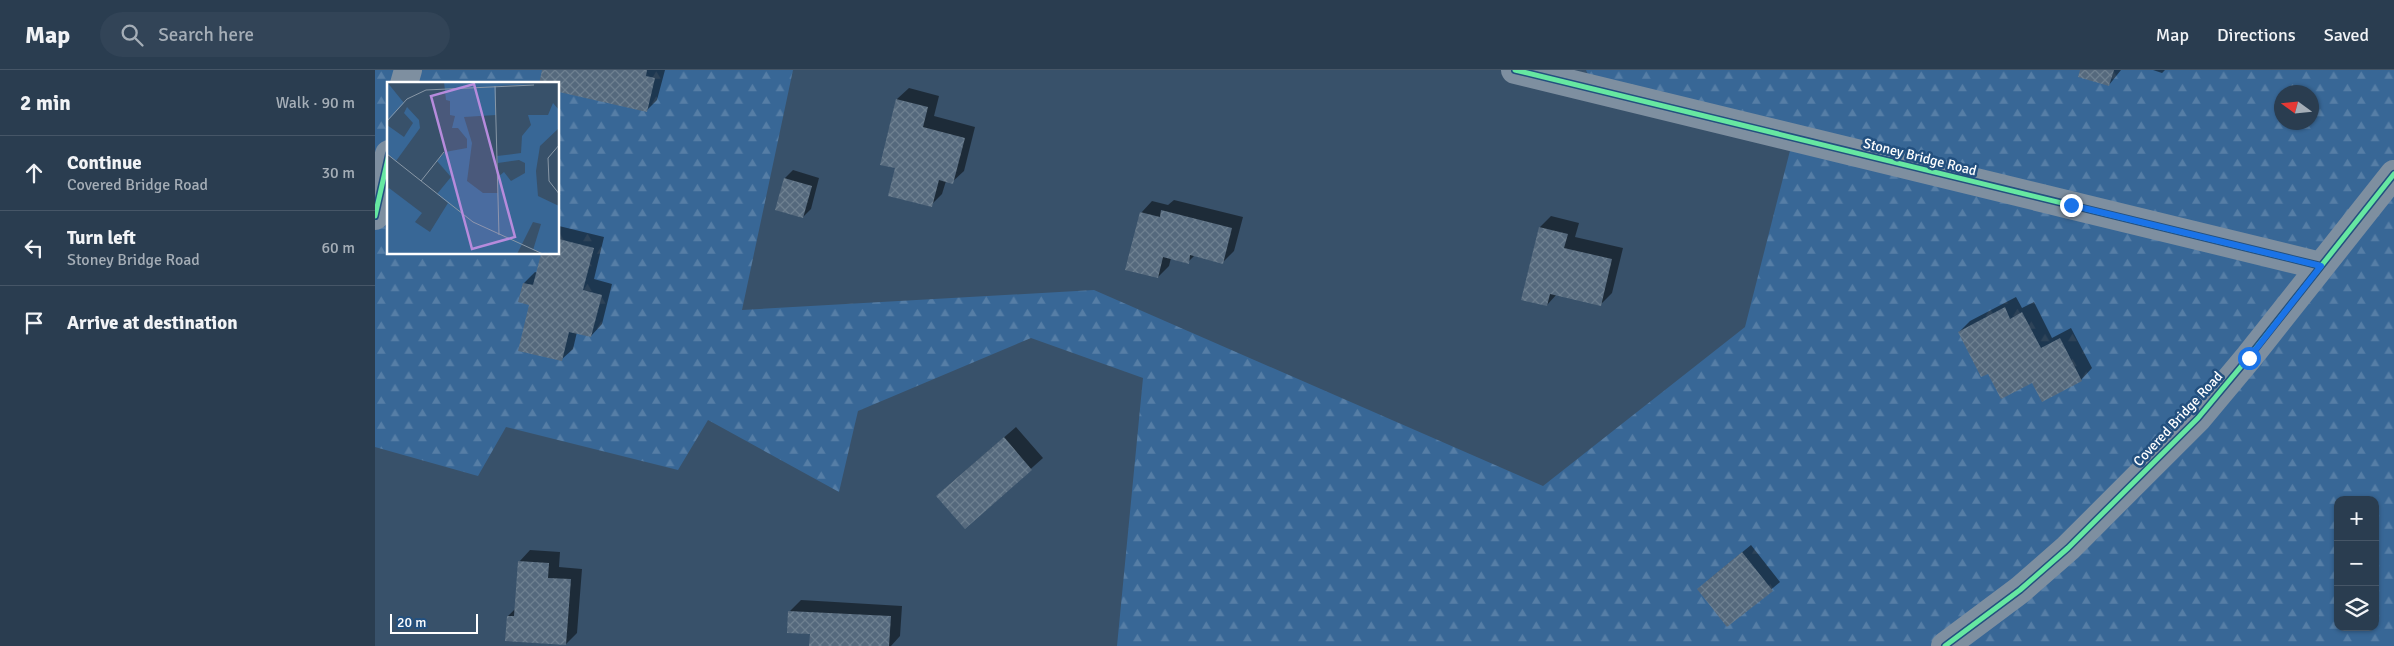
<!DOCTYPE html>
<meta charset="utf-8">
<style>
body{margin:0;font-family:Signika,sans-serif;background:#324457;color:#f1f3f6}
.controls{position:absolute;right:15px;bottom:15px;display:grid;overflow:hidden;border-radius:10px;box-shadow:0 1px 4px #0004}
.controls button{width:45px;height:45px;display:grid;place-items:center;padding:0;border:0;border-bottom:1px solid #465667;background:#2a3d50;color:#f1f3f6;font:25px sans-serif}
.compass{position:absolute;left:1899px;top:15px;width:45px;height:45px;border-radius:50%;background:#2a3d50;box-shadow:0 1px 4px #0004;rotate:285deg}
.scale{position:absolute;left:15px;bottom:12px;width:88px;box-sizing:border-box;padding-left:5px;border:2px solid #fff;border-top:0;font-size:14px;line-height:18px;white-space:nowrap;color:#fff;-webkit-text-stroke:4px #23507f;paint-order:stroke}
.stop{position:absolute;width:15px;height:15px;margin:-11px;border:4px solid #1a73e8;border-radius:50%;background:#fff}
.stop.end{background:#1a73e8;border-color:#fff;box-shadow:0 1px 5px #0008}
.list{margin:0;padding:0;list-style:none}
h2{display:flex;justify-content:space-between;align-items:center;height:65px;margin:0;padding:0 20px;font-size:21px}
h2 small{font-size:16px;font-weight:400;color:#a5aeb7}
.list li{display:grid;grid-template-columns:32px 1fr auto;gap:15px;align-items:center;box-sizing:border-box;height:75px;padding:0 20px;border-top:1px solid #465667}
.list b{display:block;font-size:19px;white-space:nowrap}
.list p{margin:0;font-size:16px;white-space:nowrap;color:#a5aeb7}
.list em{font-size:16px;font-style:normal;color:#a5aeb7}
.icon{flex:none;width:28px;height:28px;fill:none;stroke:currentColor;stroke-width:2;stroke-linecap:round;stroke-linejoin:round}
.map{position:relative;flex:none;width:2019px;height:576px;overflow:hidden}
header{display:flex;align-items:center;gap:30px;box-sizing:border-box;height:70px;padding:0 25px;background:#2a3d50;border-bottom:1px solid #465667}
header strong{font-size:24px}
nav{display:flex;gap:28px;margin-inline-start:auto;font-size:18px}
.search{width:350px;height:45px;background:#324457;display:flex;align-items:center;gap:12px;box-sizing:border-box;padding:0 18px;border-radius:28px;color:#a5aeb7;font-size:19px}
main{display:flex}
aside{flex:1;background:#2a3d50}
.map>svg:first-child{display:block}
.forest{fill:url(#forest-firs);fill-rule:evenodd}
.shadow{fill:#0007}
.building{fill:url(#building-cross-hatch)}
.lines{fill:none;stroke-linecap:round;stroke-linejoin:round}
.street{stroke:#7e8fa0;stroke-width:28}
.cycleway-casing{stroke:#23507f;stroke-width:8}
.cycleway{stroke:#66e7a1;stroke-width:5}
.route{stroke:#1a73e8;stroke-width:6}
.labels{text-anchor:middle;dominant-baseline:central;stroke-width:5;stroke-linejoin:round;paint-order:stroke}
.street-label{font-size:14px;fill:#fff;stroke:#23507f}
.inset-road{fill:none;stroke:#8897a6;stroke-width:1}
.view{fill:#b68bdc;fill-opacity:0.15;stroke:#b68bdc;stroke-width:2.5}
.inset-edge{fill:none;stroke:#fff;stroke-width:2.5}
</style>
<header>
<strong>Map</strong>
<div class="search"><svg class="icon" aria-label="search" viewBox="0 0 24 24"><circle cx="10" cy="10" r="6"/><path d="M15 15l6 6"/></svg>Search here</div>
<nav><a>Map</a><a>Directions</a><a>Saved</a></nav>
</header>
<main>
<aside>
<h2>2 min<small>Walk · 90 m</small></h2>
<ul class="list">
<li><svg class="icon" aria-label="ahead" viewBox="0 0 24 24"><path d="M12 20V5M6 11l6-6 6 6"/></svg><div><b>Continue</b><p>Covered Bridge Road</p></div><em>30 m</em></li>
<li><svg class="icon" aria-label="left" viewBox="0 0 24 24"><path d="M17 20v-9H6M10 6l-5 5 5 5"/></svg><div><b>Turn left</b><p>Stoney Bridge Road</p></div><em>60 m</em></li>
<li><svg class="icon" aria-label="arrive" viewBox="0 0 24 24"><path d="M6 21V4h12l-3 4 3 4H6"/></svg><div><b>Arrive at destination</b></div></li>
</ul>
</aside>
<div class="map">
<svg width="2019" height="576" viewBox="0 0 2019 576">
<defs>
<pattern id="forest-firs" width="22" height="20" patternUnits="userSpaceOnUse" patternTransform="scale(1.25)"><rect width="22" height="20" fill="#386796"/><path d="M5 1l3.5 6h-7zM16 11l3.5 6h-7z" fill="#567ea6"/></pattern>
<pattern id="building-cross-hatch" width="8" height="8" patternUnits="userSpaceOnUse" patternTransform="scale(1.25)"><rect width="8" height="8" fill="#55697d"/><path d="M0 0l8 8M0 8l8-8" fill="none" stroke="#6e8090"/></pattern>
</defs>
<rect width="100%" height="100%" fill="#38516a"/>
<path class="forest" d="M 0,0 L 418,0 L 367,240 L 719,220 L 1168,416 L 1370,257 L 1419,65 L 1217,14 L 1211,0 L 2019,0 L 2019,576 L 742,576 L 768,308 L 656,268 L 483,341 L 464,422 L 333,350 L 303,400 L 131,357 L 103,406 L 0,377 ZM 14,14 L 184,14 L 184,184 L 14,184 ZM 1906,22 L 1936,22 L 1936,52 L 1906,52 ZM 1963,430 L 2000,430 L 2000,557 L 1963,557 Z"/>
<path class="shadow" d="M 169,0 L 290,0 L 282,30 L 271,41 L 184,21 L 184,14 Z
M 1706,0 L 1746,0 L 1734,15 Z
M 1778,0 L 1790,0 L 1787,3 Z
M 534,18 L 564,26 L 559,46 L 600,57 L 589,101 L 577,112 L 571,111 L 567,124 L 556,135 L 522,98 L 506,94 L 522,29 Z
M 418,100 L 444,108 L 436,139 L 428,147 L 410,108 Z
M 799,130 L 868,147 L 859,181 L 848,192 L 820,185 L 813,192 L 796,188 L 794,196 L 783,207 L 766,143 L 777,131 L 793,135 Z
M 1176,146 L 1204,153 L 1200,167 L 1248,178 L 1237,223 L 1226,234 L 1182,224 L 1172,235 L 1165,157 Z
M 184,156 L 229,167 L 219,209 L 237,214 L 227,254 L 216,266 L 202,262 L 198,279 L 186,290 L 155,234 L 149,213 L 160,202 L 163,203 L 168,184 L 184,184 Z
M 1641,227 L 1647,238 L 1659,232 L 1677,268 L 1696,258 L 1717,298 L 1706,310 L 1658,312 L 1613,302 L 1584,262 L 1595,251 Z
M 641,357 L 668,388 L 590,457 L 574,415 Z
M 1376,475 L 1405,512 L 1353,556 L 1331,512 Z
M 155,480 L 185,482 L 184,497 L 207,499 L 202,563 L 191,574 L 133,546 L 140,539 L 144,492 Z
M 426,530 L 527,536 L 525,566 L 516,576 L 436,576 L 436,562 L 415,541 Z"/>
<path class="building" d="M 167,0 L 272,0 L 271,6 L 280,8 L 272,42 L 184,22 L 184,14 L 164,14 Z
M 1705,0 L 1739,0 L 1734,16 L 1703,7 Z
M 521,29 L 553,37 L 548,57 L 590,68 L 578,114 L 564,110 L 557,137 L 513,126 L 520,98 L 505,95 Z
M 409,108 L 437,116 L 428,148 L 400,140 Z
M 786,140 L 857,158 L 848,194 L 815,185 L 814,194 L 788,187 L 783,208 L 750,200 L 765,142 L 785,147 Z
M 1164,157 L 1193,164 L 1189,178 L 1237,189 L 1226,236 L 1175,224 L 1172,236 L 1146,230 Z
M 184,169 L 219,178 L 208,220 L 227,225 L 216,267 L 194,262 L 187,291 L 143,281 L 154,235 L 143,232 L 148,213 L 158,215 L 166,184 L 184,184 Z
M 1630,237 L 1635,249 L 1647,242 L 1666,278 L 1685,268 L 1707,311 L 1667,332 L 1657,313 L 1626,329 L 1613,304 L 1606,307 L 1583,262 Z
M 629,367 L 657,400 L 590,459 L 561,426 Z
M 1367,482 L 1398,521 L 1352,557 L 1322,519 Z
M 143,491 L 174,493 L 173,508 L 196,509 L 191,575 L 130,571 L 132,546 L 139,546 Z
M 413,541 L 516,546 L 514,576 L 434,576 L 435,564 L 412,563 Z"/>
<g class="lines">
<path class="street" d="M 1140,0 L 1946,196
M 29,14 L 33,0
M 0,146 L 14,84
M 1570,576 L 1645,520 L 1693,478 L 1823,348 L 1874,287 L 2019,104"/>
<defs>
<path id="cycleway" d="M 1140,0 L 1946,196
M 0,146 L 14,84
M 1570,576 L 1645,520 L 1693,478 L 1823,348 L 1874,287 L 2019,104"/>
</defs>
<use href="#cycleway" class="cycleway-casing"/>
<use href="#cycleway" class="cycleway"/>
</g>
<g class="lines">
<path class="route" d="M 1696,135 L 1946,196 L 1874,288"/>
</g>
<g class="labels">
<g class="street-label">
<text transform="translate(1545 87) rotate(14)">Stoney Bridge Road</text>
<text transform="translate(1803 349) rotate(-47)">Covered Bridge Road</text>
</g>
</g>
<g transform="translate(12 12)">
<rect width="172" height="172" fill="#38516a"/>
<path d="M 0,0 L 17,21 L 0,40 ZM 57,0 L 150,2 L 109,4 L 109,33 L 77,35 L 85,61 L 80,99 L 96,111 L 111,111 L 111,95 L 117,90 L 124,99 L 138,91 L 138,81 L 132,78 L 111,81 L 110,74 L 134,71 L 135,54 L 144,43 L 141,33 L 161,33 L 166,21 L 172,28 L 172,46 L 153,64 L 149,89 L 151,114 L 172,124 L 171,172 L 157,172 L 146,168 L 154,142 L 146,140 L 130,172 L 0,172 L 0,109 L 2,106 L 35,131 L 28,140 L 43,150 L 61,121 L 50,112 L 64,95 L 50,79 L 58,70 L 80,66 L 80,57 L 71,46 L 65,46 L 68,34 L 63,33 L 63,19 L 59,18 ZM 20,25 L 32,38 L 33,46 L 9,79 L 0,72 L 0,43 L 17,55 L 26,41 L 17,31 Z" fill="#386796"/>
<path class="inset-road" d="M 108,4 L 112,153M 0,39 L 20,17 L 39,8 L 147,3M 173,62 L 161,76 L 162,99 L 173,113M 0,72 L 86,140 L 156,172M 34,99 L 57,70"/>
<path class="view" d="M 87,2 L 128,155 L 85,167 L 44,14 Z"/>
<rect width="172" height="172" class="inset-edge"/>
</g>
</svg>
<div class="controls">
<button>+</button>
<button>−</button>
<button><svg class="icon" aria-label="layers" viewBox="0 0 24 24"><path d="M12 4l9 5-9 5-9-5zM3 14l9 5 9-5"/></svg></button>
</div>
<svg class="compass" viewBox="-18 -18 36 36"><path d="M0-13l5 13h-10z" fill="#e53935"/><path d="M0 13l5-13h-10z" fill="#a5aeb7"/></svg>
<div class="scale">20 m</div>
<div class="stop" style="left:1874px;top:288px"></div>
<div class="stop end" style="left:1696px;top:135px"></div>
</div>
</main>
